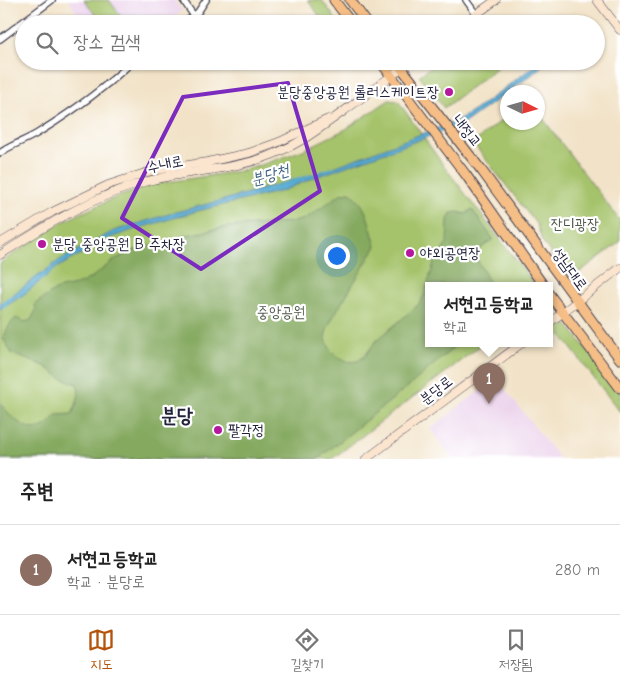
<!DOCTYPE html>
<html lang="ko">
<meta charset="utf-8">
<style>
body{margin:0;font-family:"Comic Neue","Poor Story",sans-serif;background:#f6f6f6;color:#222}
.compass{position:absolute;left:500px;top:85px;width:45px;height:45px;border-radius:50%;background:#fff;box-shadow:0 1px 4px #0004;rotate:95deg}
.you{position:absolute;left:336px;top:255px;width:18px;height:18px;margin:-12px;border:4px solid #fff;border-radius:50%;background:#1a73e8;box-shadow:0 0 0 8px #1a73e833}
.badge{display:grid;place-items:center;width:32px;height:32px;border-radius:50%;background:#b45309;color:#fff;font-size:16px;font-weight:700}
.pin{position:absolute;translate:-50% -41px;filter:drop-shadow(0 1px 2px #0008)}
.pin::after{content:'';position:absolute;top:26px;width:18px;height:15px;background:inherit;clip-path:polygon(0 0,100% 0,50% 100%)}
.popup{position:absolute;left:425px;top:282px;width:128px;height:65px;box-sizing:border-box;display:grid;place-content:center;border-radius:0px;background:#fff;filter:drop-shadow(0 1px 4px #0005);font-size:16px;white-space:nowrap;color:#767676}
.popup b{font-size:19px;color:#222}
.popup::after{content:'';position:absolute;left:50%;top:100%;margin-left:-10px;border:10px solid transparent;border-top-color:#fff}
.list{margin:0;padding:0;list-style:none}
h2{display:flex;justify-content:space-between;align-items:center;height:65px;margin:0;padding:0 20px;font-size:21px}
h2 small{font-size:16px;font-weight:400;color:#767676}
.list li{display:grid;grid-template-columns:32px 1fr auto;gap:15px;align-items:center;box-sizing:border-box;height:90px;padding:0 20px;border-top:1px solid #e0e0e0}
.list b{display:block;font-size:19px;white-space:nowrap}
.list p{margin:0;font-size:16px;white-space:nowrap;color:#767676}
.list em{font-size:16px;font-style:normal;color:#767676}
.icon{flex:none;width:28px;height:28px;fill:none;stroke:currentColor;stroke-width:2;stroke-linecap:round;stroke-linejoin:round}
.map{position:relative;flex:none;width:620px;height:459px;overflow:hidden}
.search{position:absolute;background:#fff;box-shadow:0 1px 4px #0004;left:15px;right:15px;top:15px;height:55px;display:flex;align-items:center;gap:12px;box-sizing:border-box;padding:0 18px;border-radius:28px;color:#767676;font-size:19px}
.sheet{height:155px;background:#fff}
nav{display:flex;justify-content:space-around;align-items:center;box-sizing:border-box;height:70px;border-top:1px solid #e0e0e0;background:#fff;font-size:14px;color:#767676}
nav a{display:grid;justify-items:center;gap:2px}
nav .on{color:#b45309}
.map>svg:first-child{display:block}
.built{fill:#ebd1eb}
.green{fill:#a5c36b;stroke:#647253}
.forest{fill:#84a95f;stroke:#53664d}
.water{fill:#59acd4;stroke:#3e6788}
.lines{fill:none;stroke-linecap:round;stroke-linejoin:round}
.stream{stroke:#59acd4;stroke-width:1}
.street-casing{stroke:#413f50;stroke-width:8}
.secondary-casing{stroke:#413f50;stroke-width:9}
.primary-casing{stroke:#413f50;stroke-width:11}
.street{stroke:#fff;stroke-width:5.5}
.secondary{stroke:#fbe5cf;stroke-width:8}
.primary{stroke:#f6be87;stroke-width:9}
.marked{fill:none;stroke:#7b2cbf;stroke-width:4;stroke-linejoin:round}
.poi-dot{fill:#b5179e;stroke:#fff;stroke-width:2}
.labels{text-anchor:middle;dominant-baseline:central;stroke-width:4.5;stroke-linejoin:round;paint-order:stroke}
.poi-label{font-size:15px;fill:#22223b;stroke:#fff;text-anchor:start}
.street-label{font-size:15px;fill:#22223b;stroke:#fff}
.park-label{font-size:15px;fill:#505a4c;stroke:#fff}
.water-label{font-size:16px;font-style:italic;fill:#3b6080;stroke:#fff}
.district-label{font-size:20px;font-weight:bold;fill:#22223b;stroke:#fff}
</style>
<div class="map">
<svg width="620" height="459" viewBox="0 0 620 459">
<rect width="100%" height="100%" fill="#fff"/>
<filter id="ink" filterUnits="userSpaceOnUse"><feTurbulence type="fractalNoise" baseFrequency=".02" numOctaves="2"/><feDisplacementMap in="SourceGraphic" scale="10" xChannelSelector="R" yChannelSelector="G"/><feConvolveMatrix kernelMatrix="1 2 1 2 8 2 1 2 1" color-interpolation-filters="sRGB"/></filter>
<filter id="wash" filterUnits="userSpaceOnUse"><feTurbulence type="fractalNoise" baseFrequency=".0096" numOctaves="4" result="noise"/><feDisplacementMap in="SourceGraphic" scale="20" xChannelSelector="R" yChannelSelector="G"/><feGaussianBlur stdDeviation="1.12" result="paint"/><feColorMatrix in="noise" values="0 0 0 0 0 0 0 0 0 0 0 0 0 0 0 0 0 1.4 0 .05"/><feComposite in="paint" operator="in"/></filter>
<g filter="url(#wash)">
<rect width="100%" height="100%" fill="#f2e3c8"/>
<path class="built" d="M 68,0 L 174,0 L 182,11 L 165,24 L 85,24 Z
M 496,378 L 560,459 L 453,459 L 430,429 Z"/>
<path class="green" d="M 84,0 L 109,0 L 127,24 L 102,24 Z
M 308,0 L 322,0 L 339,24 L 325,24 Z
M 438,61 L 501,61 L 503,63 L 444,108 L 419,76 Z
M 389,100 L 398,101 L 441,162 L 535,285 L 429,285 L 429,343 L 484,343 L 332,459 L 0,459 L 0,263 L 58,224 L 112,199 L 153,184 L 241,171 L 267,163 L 303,150 L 346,129 Z
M 538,112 L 620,221 L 620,242 L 573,277 L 566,274 L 542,241 L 537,225 L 473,143 L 507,116 L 508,122 L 538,122 Z
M 560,322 L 567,324 L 620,392 L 620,412 L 554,326 Z"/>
<path class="forest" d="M 350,192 C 367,203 370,227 376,246 L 338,309 L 328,326 L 325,337 L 330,349 L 337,356 L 349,362 L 358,361 L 365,356 L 375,342 L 418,305 L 424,296 L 436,256 L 443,250 L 447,243 L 448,220 L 451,213 L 457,212 L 466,214 L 472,209 L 493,239 L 474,254 L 491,285 L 429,285 L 429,343 L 459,343 L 410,385 L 318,459 L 0,459 L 0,404 C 19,423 34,443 56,415 L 72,414 C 77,404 81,394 77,384 L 61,378 L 45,366 L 12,354 L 3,338 L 10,324 L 16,318 L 25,322 L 31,320 L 36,310 L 35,304 L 57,289 L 79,284 L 91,278 L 116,259 L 132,251 L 182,236 L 226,227 L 293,222 L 305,219 L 342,193 Z"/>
<path class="water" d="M 541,61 L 548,61 L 530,76 L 463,124 L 313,178 L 282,191 L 197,211 L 139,228 L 109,238 L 58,267 L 23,295 L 0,310 L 0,304 L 60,260 L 114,231 L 176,212 L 224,200 L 318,173 L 456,121 L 475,110 Z"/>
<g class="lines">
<path class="stream" d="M 268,188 L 332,168
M 0,304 L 10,297"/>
</g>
</g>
<g filter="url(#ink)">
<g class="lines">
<defs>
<path id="street" d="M 183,0 L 194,16
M 466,0 L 476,14
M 184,24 L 198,12 L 206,0
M 0,39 L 52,0
M 0,153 C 12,144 28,140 41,131 C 73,111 105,88 133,61"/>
<path id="secondary" d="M 597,0 L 620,30
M 463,24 L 496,0
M 0,243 L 52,212 L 108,185 L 151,171 L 207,162 L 249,153 L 279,142 L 328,119
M 0,255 C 48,224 96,194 152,180 C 193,170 235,170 274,154 C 302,143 320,128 344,111 C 367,94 389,78 411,61
M 549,323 L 620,268
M 366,459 L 522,343"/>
<path id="primary" d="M 334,0 L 352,24
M 350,0 L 368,24
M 380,61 L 466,175 L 543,285
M 396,61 L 482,171 L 620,359
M 549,294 L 620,388"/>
</defs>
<use href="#street" class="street-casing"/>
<use href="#secondary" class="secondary-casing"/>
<use href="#primary" class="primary-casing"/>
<use href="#street" class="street"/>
<use href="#secondary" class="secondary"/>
<use href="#primary" class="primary"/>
</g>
</g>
<path class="marked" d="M 288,83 L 320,191 L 201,269 L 122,218 L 183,97 Z"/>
<g class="poi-dot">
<circle cx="449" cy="92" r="5"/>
<circle cx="42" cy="244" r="5"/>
<circle cx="410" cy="253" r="5"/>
<circle cx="218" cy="430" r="5"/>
</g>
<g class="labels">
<g class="poi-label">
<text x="439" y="92" text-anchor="end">분당중앙공원 롤러스케이트장</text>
<text x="52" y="244">분당 중앙공원 B 주차장</text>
<text x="420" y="253">야외공연장</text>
<text x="228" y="430">팔각정</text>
</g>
<g class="street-label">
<text transform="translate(467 131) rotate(51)">내정교</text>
<text transform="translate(165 164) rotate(-12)">수내로</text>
<text transform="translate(570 269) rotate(54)">성남대로</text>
<text transform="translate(436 390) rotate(-37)">분당로</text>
</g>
<g class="park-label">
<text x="575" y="224">잔디광장</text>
<text x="281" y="312">중앙공원</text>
</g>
<g class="water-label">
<text transform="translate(270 175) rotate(-16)">분당천</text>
</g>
<g class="district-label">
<text x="177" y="415">분당</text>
</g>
</g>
</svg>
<svg class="compass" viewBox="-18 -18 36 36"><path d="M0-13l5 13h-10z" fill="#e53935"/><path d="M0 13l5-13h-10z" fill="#767676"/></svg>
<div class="you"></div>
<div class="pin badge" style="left:489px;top:404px;background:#8d6e63">1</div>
<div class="popup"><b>서현고등학교</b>학교</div>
<div class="search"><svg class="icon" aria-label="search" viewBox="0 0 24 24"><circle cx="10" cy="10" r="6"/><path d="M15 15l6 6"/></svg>장소 검색</div>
</div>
<section class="sheet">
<h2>주변<small></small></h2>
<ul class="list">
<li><span class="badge" style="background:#8d6e63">1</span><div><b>서현고등학교</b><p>학교 · 분당로</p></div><em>280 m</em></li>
</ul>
</section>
<nav>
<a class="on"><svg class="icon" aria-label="map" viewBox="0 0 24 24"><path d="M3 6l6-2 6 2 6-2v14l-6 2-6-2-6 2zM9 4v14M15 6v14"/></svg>지도</a>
<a><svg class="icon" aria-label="directions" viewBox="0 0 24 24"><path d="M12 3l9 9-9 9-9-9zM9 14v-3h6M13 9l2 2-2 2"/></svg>길찾기</a>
<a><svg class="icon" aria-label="saved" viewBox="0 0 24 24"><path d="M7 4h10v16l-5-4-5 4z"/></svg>저장됨</a>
</nav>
